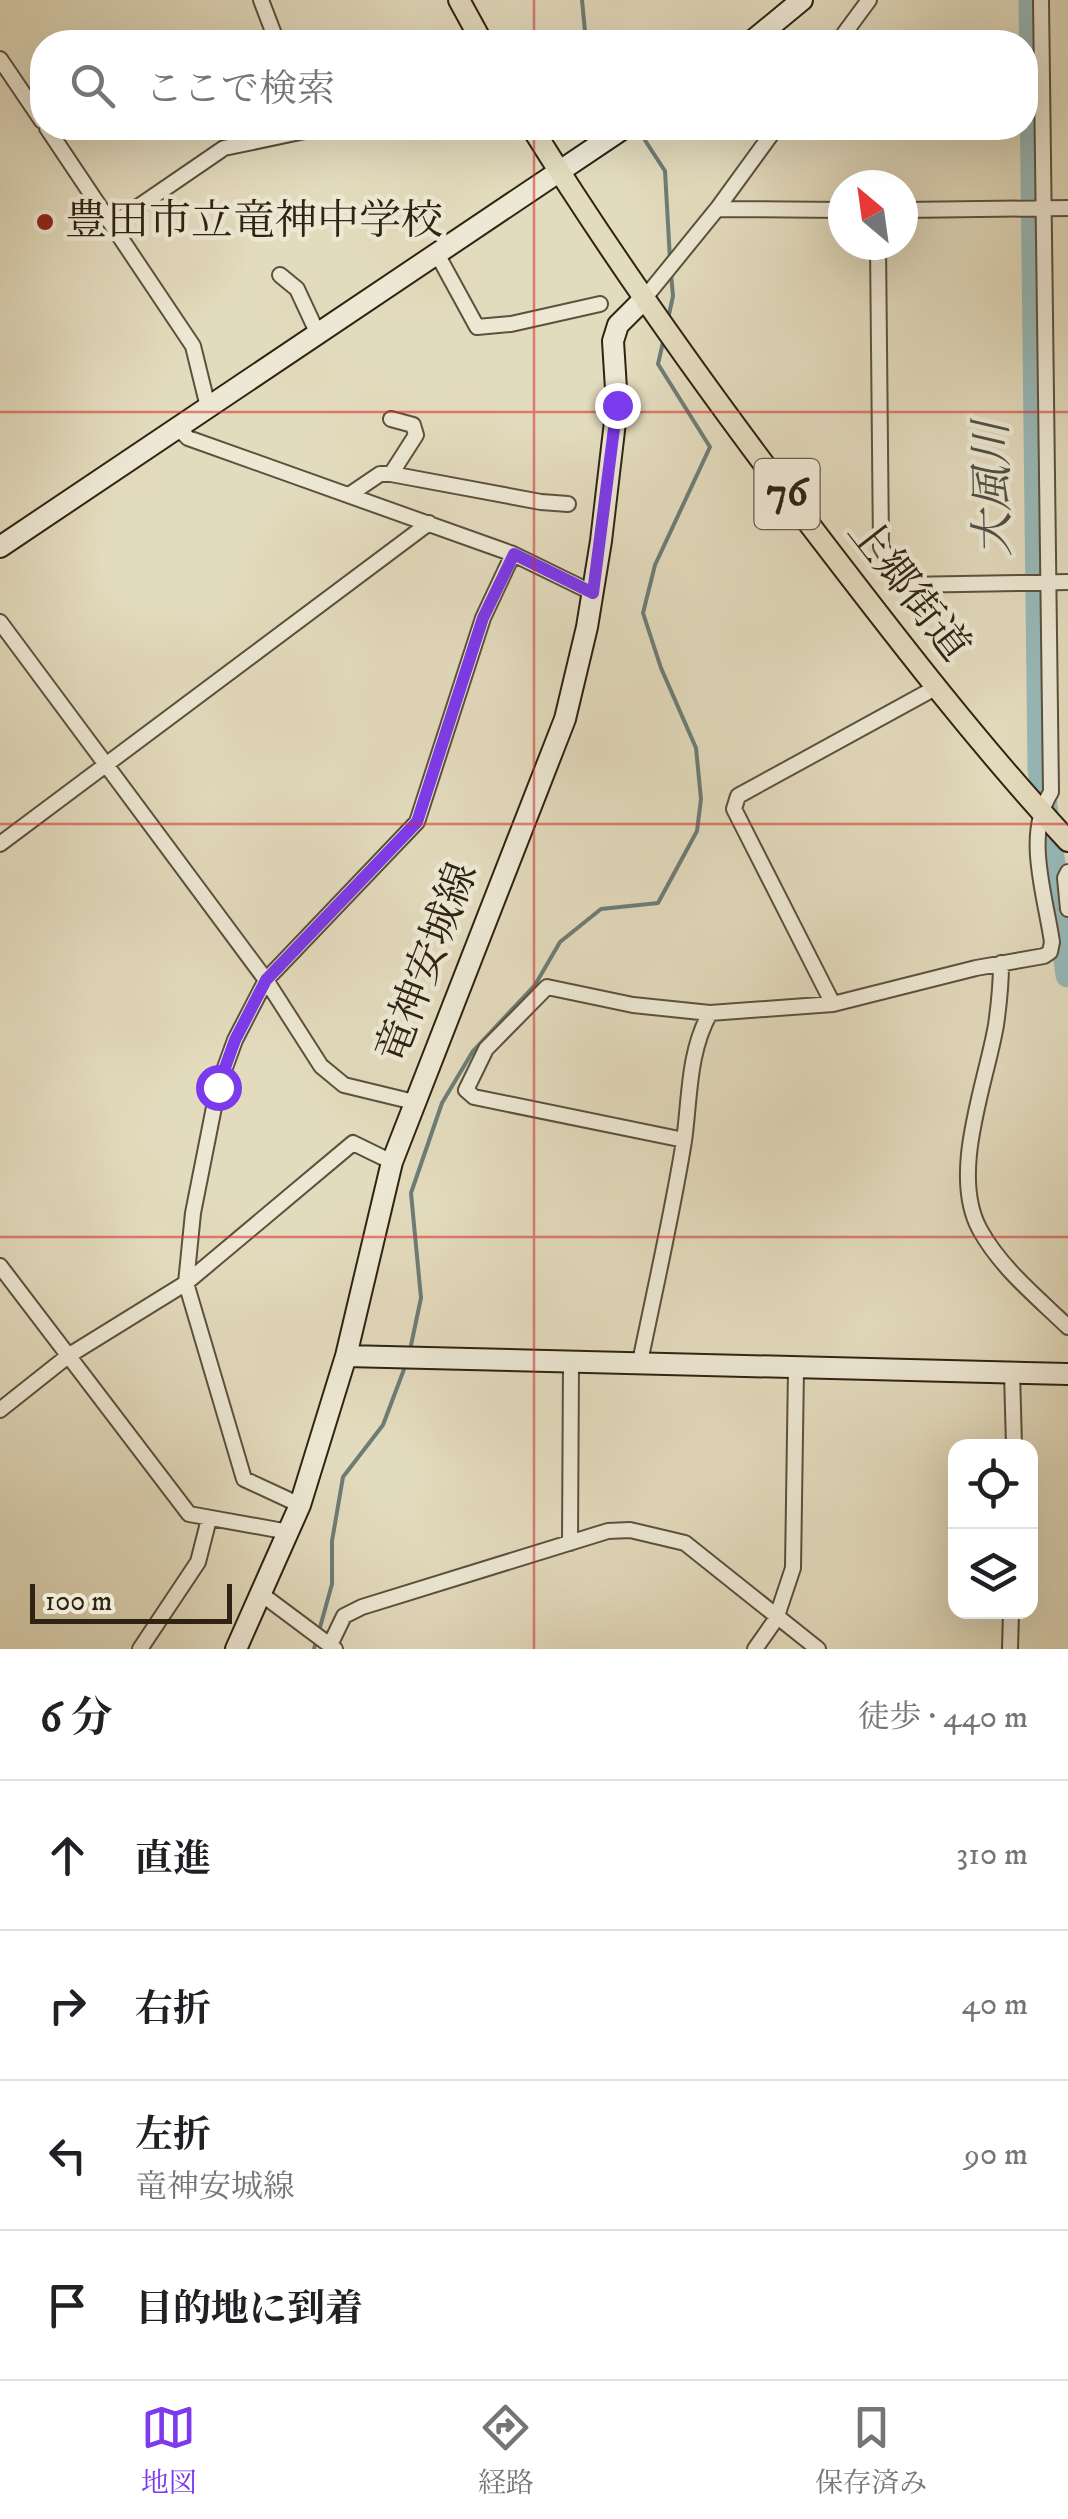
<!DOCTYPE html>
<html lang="ja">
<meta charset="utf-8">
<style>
body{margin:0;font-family:"IM FELL DW Pica","Noto Serif JP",serif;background:#f6f6f6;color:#202124}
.controls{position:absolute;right:30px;bottom:30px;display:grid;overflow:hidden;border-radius:20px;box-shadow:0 10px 40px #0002}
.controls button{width:90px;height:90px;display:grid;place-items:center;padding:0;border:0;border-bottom:2px solid #e0e0e0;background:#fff;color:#202124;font:50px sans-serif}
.compass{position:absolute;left:828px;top:170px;width:90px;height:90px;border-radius:50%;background:#fff;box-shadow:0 10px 40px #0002;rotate:331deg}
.scale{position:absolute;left:30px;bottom:25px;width:202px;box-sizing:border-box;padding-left:10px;border:5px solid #2f2312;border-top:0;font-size:28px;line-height:35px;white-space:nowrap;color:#2f2312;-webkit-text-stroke:8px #ede8d4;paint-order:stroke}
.stop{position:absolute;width:30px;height:30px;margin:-22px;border:8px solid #7c3aed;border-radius:50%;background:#fff}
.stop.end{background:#7c3aed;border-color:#fff;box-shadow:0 2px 10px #0008}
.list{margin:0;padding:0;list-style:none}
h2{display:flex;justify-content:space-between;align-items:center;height:130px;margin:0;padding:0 40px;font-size:42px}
h2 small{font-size:32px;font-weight:400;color:#757577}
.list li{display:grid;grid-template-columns:65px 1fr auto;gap:30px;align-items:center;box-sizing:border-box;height:150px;padding:0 40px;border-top:2px solid #e0e0e0}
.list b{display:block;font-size:38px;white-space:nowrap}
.list p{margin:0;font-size:32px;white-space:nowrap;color:#757577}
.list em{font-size:32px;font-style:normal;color:#757577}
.icon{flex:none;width:55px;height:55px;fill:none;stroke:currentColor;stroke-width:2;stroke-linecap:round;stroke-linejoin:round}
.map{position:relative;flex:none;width:1068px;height:1649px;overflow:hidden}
.search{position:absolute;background:#fff;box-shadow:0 10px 40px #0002;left:30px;right:30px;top:30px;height:110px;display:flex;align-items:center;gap:25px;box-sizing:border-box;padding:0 35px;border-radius:40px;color:#757577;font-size:38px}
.sheet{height:730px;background:#fff}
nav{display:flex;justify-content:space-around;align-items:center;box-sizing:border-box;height:140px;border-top:2px solid #e0e0e0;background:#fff;font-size:28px;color:#757577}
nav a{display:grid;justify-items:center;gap:5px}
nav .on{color:#7c3aed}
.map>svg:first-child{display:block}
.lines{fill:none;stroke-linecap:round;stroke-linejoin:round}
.stream{stroke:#6d7d76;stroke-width:4}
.river{stroke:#97b9b8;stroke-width:25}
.street-casing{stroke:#5c513d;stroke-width:18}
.secondary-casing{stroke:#2f2312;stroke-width:24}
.primary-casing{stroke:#2f2312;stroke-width:24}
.street{stroke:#ede8d4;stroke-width:14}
.secondary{stroke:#ede8d4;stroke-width:20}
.primary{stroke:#e3dbbd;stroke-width:20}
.route{stroke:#7c3aed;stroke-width:12}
.grid{fill:none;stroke:#d62828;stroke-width:2.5;stroke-opacity:0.55}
.poi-dot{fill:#8f2418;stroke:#ede8d4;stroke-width:4}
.labels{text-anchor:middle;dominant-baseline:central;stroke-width:9;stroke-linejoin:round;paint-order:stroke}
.shield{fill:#ede8d4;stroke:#685e4c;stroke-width:2.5}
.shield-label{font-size:40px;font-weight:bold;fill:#2f2312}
.poi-label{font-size:42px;fill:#2f2312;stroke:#ede8d4;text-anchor:start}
.street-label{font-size:42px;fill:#2f2312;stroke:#ede8d4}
.water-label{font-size:45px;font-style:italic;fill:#4e5044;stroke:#ede8d4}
</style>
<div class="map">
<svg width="1068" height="1649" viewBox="0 0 1068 1649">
<rect width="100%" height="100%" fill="#e3dbbd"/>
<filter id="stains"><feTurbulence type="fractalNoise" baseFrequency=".002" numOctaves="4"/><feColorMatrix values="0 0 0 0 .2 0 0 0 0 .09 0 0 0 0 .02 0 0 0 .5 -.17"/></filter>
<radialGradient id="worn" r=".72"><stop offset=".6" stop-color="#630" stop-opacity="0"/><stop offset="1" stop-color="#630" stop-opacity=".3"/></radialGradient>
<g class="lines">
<path class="stream" d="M 582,0 L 586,42
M 637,128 L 665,171 L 670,259
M 668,319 L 673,296 L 671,274
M 410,1350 L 421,1298 L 411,1193 L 442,1103 L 473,1051 L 535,985 L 560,942 L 601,909 L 658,903 L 697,831 L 701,799 L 696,748 L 661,668 L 643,613 L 655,565 L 710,447 L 658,364 L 664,338
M 314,1649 L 332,1584 L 332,1541 L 343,1477 L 383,1425 L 406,1364"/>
<path class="river" d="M 1031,0 L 1040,769 L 1068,975"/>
<defs>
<path id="street" d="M 261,0 L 277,42
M 838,42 L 869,0
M 0,59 L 42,121
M 47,128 L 193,346 L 208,407
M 717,209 L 843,210
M 903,210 L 1068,208
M 113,224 L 224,148 L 319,128
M 878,245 L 881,547 L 904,585 L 1068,582
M 436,252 L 477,327 L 511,324 L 600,304
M 280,275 L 297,289 L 317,332
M 643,300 L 717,209 L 776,128
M 391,419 L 413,425 L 416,435 L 391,474
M 177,427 L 188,438 L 513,554 L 593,593
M 349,495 L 380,474 L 391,474 L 541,502 L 568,504
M 0,622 L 266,980 L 321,1066 L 344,1085 L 414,1102
M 0,844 L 429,523
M 1068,872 L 1065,878 L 1068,909
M 1001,963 C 1001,983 999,1004 996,1025 C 986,1084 949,1174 980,1230 C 1001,1268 1037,1297 1068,1327
M 833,1004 L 734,809 L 738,796 L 935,688
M 684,1140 L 474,1097 L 466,1090 L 486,1049 L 547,987 L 633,1005 L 710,1013 L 833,1004 L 976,968 L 1044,956 L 1050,952 L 1052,942 C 1045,894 1024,835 1051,792 L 1041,0
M 0,1266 L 189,1514 L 289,1532
M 640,1362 C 655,1289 672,1215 684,1141 C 690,1098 688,1052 710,1013
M 1012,1372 L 1014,1446
M 0,1410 L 68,1356 L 186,1283 L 353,1143 L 392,1162
M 300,1505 L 244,1479 L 186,1283 L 193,1213 L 218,1087 L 235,1040 L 266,980 L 417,822 L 483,618 L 513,554
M 570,1543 L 571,1363
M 260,1593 L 335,1649
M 330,1645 L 344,1616 L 362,1607 L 608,1531 L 630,1530 L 685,1543 L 818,1649
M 140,1649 L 198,1562 L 209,1519
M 755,1649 L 776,1619 L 793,1568 L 796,1369
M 1010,1649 L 1011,1612"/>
<path id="secondary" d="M 751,42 L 802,0
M 0,547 L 624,128
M 346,1356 L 1068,1374
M 236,1649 L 300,1505 L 346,1356 L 392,1162 L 565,719 L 587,627 L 601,541 L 617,405 L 613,341 L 618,325 L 643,300"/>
<path id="primary" d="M 459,0 L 482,42
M 532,128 C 621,271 720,408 823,542 C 902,645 980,746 1068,841"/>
</defs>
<use href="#street" class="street-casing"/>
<use href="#secondary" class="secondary-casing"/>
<use href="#primary" class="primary-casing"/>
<use href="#street" class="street"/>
<use href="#secondary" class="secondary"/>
<use href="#primary" class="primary"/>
</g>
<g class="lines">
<path class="route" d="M 218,1087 L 235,1040 L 266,980 L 417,822 L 483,618 L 514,554 L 593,593 L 617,405"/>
</g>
<path class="grid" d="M 534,0 L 534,42M 534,128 L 534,1649M 0,412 L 1068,412M 0,824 L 1068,824M 0,1237 L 1068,1237"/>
<circle class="poi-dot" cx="45" cy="222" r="10"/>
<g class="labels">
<rect class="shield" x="754.5" y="459" width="65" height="70" rx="8"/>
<g class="shield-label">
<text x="787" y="494">76</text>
</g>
<g class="poi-label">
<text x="65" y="222">豊田市立竜神中学校</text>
</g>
<g class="street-label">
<text transform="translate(908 590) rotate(52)">上郷街道</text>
<text transform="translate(428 963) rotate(-69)">竜神安城線</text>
</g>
<g class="water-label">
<text transform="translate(994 489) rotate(-91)">大風川</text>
</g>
</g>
<rect width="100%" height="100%" filter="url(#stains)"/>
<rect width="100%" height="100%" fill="url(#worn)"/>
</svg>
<div class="controls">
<button><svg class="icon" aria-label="locate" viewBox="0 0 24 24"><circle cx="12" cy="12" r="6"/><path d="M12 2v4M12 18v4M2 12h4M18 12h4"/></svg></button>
<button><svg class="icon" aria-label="layers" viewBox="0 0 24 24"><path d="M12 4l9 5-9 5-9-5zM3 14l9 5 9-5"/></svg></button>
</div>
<svg class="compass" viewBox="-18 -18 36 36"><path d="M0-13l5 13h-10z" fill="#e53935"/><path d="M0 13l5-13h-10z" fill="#757577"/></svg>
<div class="scale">100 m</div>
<div class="stop" style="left:218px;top:1087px"></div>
<div class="stop end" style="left:617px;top:405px"></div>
<div class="search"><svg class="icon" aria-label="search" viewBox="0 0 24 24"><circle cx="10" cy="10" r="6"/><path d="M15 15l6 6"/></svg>ここで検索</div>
</div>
<section class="sheet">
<h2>6 分<small>徒歩 · 440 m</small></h2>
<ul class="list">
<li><svg class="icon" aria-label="ahead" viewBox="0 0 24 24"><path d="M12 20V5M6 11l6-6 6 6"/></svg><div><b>直進</b></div><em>310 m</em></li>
<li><svg class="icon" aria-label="right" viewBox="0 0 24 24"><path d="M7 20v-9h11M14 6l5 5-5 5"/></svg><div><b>右折</b></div><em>40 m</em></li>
<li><svg class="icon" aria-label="left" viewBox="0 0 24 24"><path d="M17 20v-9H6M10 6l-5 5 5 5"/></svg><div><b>左折</b><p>竜神安城線</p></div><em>90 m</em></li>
<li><svg class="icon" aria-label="arrive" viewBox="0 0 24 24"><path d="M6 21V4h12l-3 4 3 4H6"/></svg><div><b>目的地に到着</b></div></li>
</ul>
</section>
<nav>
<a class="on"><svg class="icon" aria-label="map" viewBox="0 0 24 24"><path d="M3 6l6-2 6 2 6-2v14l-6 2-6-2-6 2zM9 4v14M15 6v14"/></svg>地図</a>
<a><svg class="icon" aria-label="directions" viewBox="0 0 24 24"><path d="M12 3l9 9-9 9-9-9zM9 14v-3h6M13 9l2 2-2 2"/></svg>経路</a>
<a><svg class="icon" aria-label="saved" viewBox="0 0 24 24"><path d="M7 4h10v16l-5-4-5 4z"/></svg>保存済み</a>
</nav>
